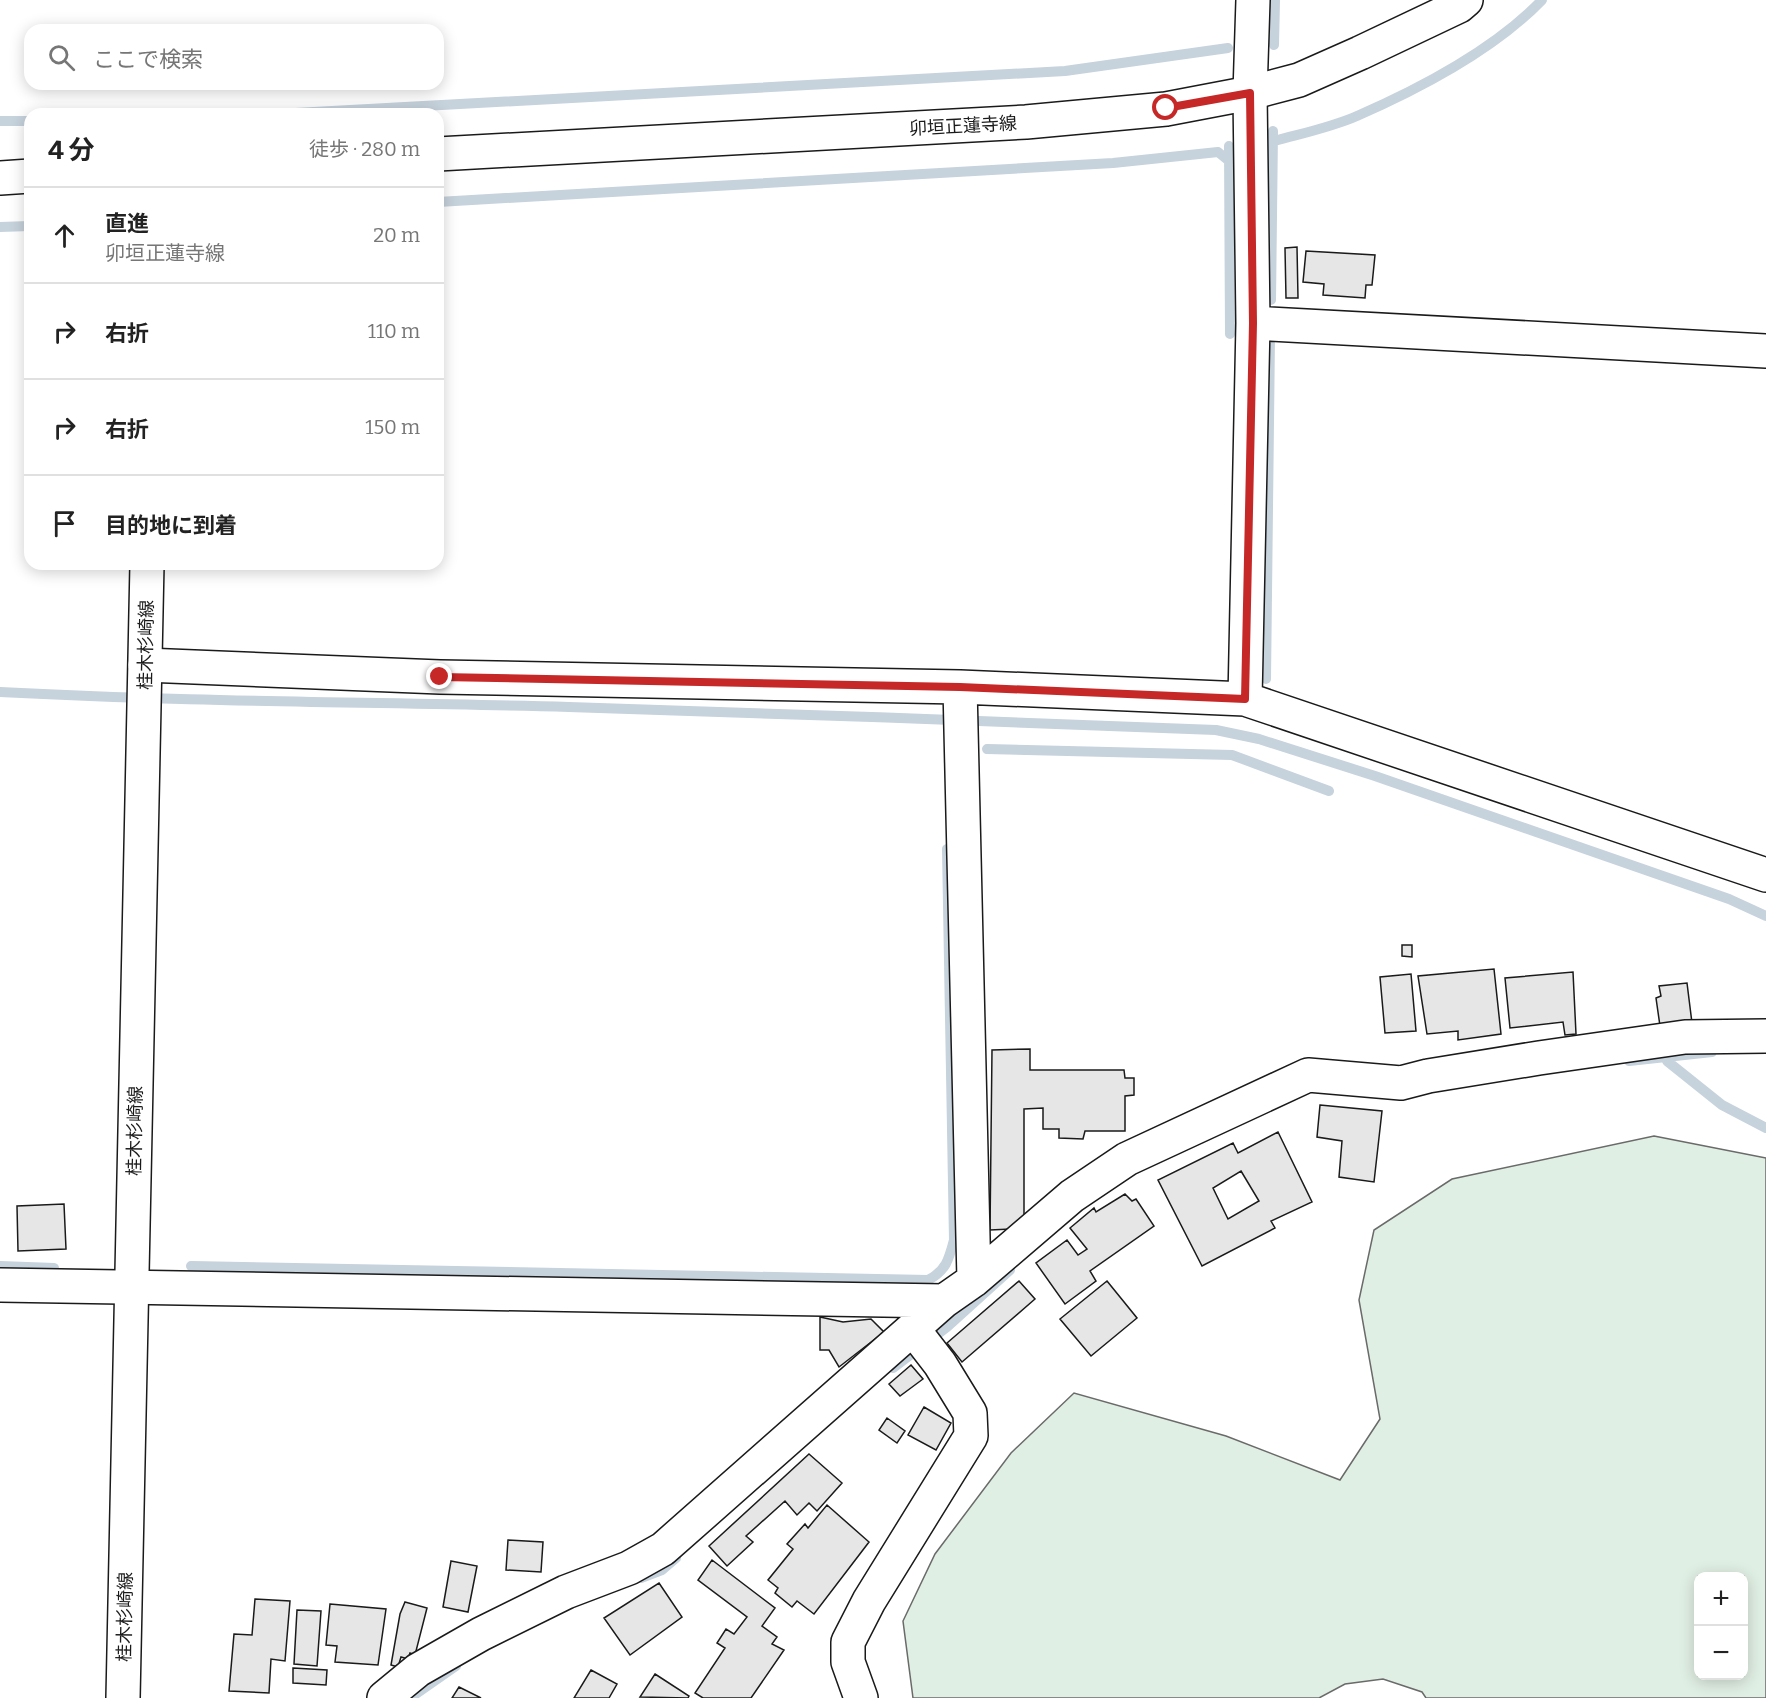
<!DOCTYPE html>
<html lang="ja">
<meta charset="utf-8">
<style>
body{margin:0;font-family:Bitter,"Noto Sans JP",serif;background:#f2f2f2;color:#222}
.controls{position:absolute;right:18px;bottom:18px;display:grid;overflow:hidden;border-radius:12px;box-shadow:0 3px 15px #0003}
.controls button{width:54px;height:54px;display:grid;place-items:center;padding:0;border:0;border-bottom:2px solid #e0e0e0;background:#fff;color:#222;font:30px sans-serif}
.stop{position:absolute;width:18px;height:18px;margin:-14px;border:4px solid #c62828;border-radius:50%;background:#fff}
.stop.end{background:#c62828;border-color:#fff;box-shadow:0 2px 6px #0008}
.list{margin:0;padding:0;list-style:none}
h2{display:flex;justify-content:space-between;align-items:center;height:78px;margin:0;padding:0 24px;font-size:26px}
h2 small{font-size:20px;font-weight:400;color:#767676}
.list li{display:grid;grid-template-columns:39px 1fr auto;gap:18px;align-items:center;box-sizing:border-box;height:96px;padding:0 24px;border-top:2px solid #e0e0e0}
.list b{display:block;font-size:22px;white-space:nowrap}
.list p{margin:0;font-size:20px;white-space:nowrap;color:#767676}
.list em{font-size:20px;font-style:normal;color:#767676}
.icon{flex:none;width:33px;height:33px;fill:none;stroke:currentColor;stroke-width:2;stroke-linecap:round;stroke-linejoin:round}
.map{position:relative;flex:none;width:1766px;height:1698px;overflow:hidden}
.search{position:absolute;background:#fff;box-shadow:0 3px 15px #0003;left:24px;top:24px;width:420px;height:66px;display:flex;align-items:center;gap:15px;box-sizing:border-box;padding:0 21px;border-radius:18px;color:#767676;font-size:22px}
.panel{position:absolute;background:#fff;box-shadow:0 3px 15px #0003;left:24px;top:108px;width:420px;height:462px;border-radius:18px}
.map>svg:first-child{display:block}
.green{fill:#e0efe3;stroke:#6a6a6a;stroke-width:1.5;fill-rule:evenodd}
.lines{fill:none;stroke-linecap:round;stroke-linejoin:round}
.stream{stroke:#c6d2dc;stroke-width:10}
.building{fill:#e6e6e6;stroke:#1a1a1a;stroke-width:1.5;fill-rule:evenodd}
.minor-casing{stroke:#1a1a1a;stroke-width:36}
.tertiary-casing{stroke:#1a1a1a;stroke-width:36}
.secondary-casing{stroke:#1a1a1a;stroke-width:36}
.minor{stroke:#fff;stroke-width:33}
.tertiary{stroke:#fff;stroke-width:33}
.secondary{stroke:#fff;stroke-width:33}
.route{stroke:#c62828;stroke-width:8}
.labels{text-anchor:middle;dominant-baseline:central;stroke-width:4.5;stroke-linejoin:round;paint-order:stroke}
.street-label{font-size:18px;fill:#1a1a1a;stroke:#fff}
</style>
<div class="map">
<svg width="1766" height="1698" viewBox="0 0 1766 1698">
<rect width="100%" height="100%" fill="#fff"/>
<path class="green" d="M 1654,1136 L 1766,1158 L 1766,1698 L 1426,1698 L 1422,1692 L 1383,1679 L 1345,1684 L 1319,1698 L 913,1698 L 903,1621 L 935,1554 L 1011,1453 L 1074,1393 L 1226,1436 L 1340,1480 L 1380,1419 L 1359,1300 L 1374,1230 L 1452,1179 ZM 1698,1576 L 1744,1576 L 1744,1676 L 1698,1676 Z"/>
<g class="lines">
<path class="stream" d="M 1274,45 L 1275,0
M 277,114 L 1065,71 L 1228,48
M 0,121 L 30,121
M 1278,140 C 1304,133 1332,127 1357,116 C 1421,88 1494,50 1542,0
M 1229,146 L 1230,334
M 438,202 L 1113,163 L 1218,152 L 1229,161
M 0,227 L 30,226
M 1271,300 L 1273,131
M 1266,679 L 1270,336 L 1280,337
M 0,692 C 189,702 379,702 569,707 C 785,713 1000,722 1216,730 L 1259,739 L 1375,776 L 1729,899 L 1766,916
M 987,749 L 1232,755 L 1329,791
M 1629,1061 L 1712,1052
M 1667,1061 L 1722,1105 L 1766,1128
M 0,1266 L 54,1268
M 191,1266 L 928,1280 C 946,1271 949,1259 954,1240 L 947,849
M 893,1368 L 947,1327 L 1010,1270
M 641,1578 L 662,1570 L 676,1558
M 410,1698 L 456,1666"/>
</g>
<path class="building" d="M 1297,247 L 1298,298 L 1286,298 L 1285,248 Z
M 1306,251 L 1375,255 L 1372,285 L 1366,285 L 1365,298 L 1323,295 L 1324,284 L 1303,282 Z
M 1402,945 L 1412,945 L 1412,957 L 1402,956 Z
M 1494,969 L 1501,1034 L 1458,1040 L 1458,1031 L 1427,1034 L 1418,976 Z
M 1573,972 L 1576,1034 L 1565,1035 L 1563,1022 L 1510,1028 L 1505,978 Z
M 1411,974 L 1416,1031 L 1385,1033 L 1380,977 Z
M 1687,983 L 1692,1023 L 1660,1026 L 1656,998 L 1661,996 L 1659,986 Z
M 1030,1049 L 1030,1070 L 1124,1070 L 1125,1078 L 1134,1078 L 1134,1095 L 1125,1096 L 1125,1131 L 1085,1131 L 1083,1139 L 1059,1138 L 1059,1129 L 1043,1129 L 1043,1108 L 1024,1109 L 1024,1217 L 1011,1229 L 990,1230 L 992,1050 Z
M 1320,1105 L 1382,1111 L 1374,1182 L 1339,1177 L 1342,1141 L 1317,1137 Z
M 1278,1132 L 1312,1202 L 1271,1221 L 1275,1228 L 1202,1266 L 1158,1180 L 1233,1143 L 1238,1153 ZM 1241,1171 L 1259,1201 L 1228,1219 L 1213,1188 Z
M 1125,1194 L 1132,1201 L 1136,1199 L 1154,1226 L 1090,1271 L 1096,1281 L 1065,1304 L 1036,1263 L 1067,1240 L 1078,1255 L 1087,1249 L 1070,1228 L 1094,1208 L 1096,1212 Z
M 64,1204 L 66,1249 L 18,1251 L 17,1206 Z
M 1019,1281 L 1035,1299 L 962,1362 L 947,1343 Z
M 1107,1281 L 1137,1318 L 1091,1356 L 1060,1319 Z
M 820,1317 L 843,1322 L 871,1319 L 884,1332 L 839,1367 L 829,1350 L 820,1350 Z
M 911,1365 L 923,1379 L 900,1396 L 889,1384 Z
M 924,1407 L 951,1423 L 936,1450 L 908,1435 Z
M 887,1418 L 905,1431 L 897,1443 L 879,1430 Z
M 809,1454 L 842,1483 L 817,1511 L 809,1503 L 797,1515 L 785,1501 L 746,1536 L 753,1542 L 727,1566 L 709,1546 Z
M 827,1505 L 869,1542 L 814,1614 L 797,1601 L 792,1607 L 775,1593 L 778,1588 L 768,1580 L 793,1549 L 787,1544 L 805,1524 L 808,1528 Z
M 508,1540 L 543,1542 L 541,1572 L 506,1570 Z
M 712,1560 L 775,1608 L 762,1626 L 777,1637 L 772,1644 L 784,1650 L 751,1698 L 703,1698 L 695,1693 L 725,1648 L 717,1643 L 726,1629 L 734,1634 L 747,1617 L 698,1580 Z
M 451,1561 L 477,1566 L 468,1612 L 443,1607 Z
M 659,1583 L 682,1617 L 630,1655 L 604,1618 Z
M 255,1599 L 290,1601 L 285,1661 L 271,1659 L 269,1693 L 229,1691 L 234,1634 L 252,1635 Z
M 405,1602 L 427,1608 L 415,1655 L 410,1653 L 408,1659 L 401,1657 L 398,1667 L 391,1665 L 400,1614 Z
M 330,1604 L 386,1609 L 378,1665 L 335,1662 L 337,1646 L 326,1645 Z
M 297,1610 L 321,1611 L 317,1666 L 294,1664 Z
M 293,1668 L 327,1670 L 326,1685 L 293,1683 Z
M 591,1670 L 617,1684 L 609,1698 L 574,1698 Z
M 655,1674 L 689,1696 L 688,1698 L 640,1697 Z
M 459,1687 L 481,1698 L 452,1698 Z"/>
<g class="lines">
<defs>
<path id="minor" d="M 1253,323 L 1766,351
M 145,665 L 440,677 L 960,687 L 1245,699 L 1766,875
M 960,687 L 974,1280
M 1245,699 L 1253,323 L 1250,93 L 1253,0
M 0,1285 L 944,1301
M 384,1698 L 418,1670 L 481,1634 L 566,1592 L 629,1568 L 663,1549 L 944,1301 L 974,1280 L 1072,1196 L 1127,1159 L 1308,1075 L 1401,1083 L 1428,1076 L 1539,1058 L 1685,1037 L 1766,1036
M 861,1698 L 848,1662 L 848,1642 L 869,1601 L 971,1436 L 970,1413 L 940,1364 L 913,1329"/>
<path id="tertiary" d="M 123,1698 L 147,564"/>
<path id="secondary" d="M 438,154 L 1026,122 L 1166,109 L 1250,93 L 1299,80 L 1360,53 L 1459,6 L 1466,0
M 0,178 L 30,176"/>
</defs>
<use href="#minor" class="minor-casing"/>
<use href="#tertiary" class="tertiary-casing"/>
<use href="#secondary" class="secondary-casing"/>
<use href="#minor" class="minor"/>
<use href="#tertiary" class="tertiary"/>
<use href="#secondary" class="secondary"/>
</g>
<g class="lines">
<path class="route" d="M 440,677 L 960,687 L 1245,699 L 1253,323 L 1250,93 L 1166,108"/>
</g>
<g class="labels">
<g class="street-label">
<text transform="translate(963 126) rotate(-3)">卯垣正蓮寺線</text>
<text transform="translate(146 645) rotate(-89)">桂木杉崎線</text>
<text transform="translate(135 1131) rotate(-89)">桂木杉崎線</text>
<text transform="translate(125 1617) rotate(-89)">桂木杉崎線</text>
</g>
</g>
</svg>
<div class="controls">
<button>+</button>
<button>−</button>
</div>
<div class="stop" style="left:1166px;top:108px"></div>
<div class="stop end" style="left:440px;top:677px"></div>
<div class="search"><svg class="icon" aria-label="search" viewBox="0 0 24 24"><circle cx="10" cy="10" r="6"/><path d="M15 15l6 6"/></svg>ここで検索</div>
<section class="panel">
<h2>4 分<small>徒歩 · 280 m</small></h2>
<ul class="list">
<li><svg class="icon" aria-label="ahead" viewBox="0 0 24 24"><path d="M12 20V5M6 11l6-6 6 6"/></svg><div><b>直進</b><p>卯垣正蓮寺線</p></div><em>20 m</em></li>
<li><svg class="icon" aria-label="right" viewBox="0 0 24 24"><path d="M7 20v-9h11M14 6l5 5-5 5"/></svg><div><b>右折</b></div><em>110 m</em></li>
<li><svg class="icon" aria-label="right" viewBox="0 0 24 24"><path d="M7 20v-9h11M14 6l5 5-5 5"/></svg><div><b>右折</b></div><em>150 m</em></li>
<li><svg class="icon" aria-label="arrive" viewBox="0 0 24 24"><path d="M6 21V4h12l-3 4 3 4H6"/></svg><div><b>目的地に到着</b></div></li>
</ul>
</section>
</div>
